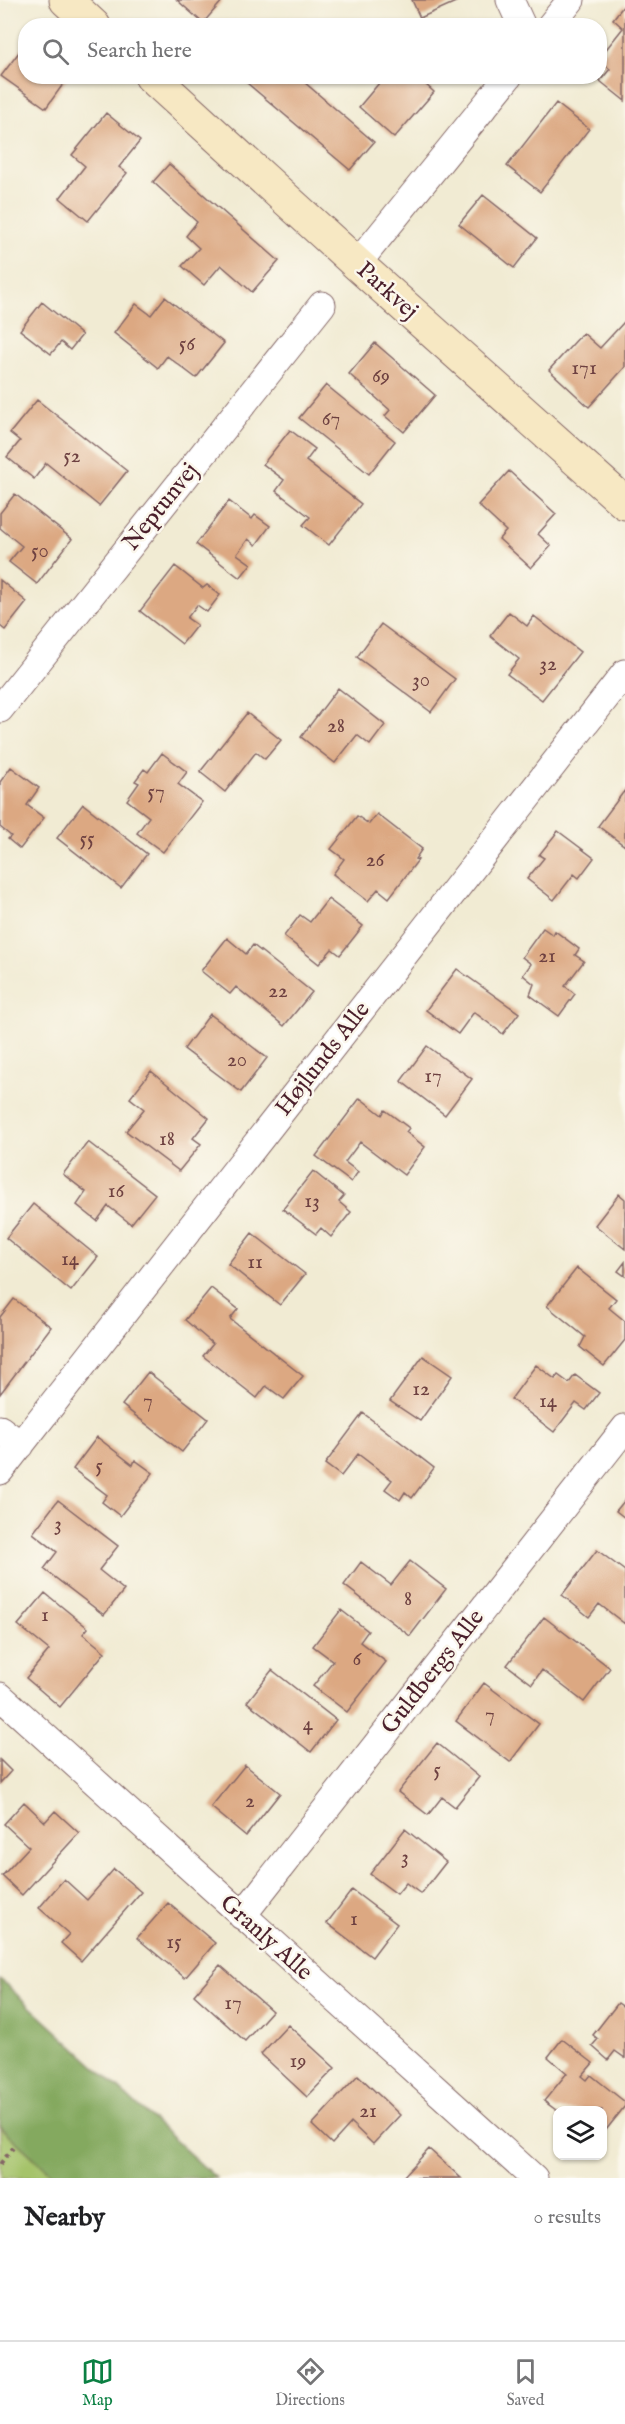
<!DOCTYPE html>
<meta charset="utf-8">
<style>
body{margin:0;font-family:"IM FELL English",serif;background:#f2f2f2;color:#202124}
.controls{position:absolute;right:18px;bottom:18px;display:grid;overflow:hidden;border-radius:12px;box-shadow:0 2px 4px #0004}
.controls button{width:54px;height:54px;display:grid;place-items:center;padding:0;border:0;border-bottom:2px solid #e0e0e0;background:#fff;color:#202124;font:30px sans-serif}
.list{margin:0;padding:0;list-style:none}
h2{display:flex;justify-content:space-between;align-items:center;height:78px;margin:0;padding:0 24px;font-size:26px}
h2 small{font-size:20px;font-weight:400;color:#757577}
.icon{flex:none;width:33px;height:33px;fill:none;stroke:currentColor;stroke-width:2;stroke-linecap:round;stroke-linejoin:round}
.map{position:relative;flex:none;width:625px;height:2178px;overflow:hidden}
.search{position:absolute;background:#fff;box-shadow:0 2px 4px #0004;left:18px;right:18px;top:18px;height:66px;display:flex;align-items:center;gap:15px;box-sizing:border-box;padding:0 21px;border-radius:24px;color:#757577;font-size:22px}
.sheet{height:162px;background:#fff}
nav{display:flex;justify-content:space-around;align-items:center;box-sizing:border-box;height:84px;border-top:2px solid #e0e0e0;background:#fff;font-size:16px;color:#757577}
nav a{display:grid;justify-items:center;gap:3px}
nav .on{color:#0b8043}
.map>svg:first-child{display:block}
.green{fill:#a5c36b;stroke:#78714b;stroke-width:1.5}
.forest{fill:#84a95f;stroke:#676445;stroke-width:1.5}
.building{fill:#dca882}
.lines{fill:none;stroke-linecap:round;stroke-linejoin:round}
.street-casing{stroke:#846666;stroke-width:29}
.secondary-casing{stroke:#846666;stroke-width:35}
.path{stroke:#846666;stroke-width:4;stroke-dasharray:4.5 4.5;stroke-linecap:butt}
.street{stroke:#fff;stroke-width:27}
.secondary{stroke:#f7e8c3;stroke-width:33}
.labels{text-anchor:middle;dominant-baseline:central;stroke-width:5;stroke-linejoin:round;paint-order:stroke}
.number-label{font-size:21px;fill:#6e4141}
.street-label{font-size:24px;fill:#4a1f2b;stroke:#fbf7ec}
</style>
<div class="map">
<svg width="625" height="2178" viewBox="0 0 625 2178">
<rect width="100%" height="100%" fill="#fbf7ec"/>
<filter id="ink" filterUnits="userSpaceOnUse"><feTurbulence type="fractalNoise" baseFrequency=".0167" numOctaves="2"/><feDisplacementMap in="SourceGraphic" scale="12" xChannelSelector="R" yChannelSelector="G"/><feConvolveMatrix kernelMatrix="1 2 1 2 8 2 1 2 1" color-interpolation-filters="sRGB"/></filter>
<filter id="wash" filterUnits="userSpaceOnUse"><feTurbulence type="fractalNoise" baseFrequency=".008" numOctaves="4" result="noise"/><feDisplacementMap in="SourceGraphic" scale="24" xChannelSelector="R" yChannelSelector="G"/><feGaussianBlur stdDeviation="1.35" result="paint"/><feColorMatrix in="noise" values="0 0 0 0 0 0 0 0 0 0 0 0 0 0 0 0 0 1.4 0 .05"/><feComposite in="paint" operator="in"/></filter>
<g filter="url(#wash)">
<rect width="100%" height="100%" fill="#f1ebd3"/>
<path class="green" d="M 0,2127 L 56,2178 L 0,2178 Z"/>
<path class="forest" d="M 0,1979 L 216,2178 L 56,2178 L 0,2127 Z"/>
<g id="blocks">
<path class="building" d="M 177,0 L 223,0 L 203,23 Z
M 412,0 L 460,0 L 420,18 Z
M 625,4 L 625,101 L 600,81 L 610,69 L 600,61 L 600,57 L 623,28 L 613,19 Z
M 26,43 L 26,76 L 69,76 L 46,108 L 1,76 Z
M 253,76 L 297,76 L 374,142 L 350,170 L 247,83 Z
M 385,76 L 416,76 L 434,92 L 394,138 L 359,107 Z
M 556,103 L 589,129 L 540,192 L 507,166 Z
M 106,113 L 140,141 L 119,167 L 127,173 L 88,221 L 60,198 L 85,166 L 72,155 Z
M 169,164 L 279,261 L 252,292 L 221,265 L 204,285 L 182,266 L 199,248 L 186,236 L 197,222 L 153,182 Z
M 483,195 L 537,238 L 514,268 L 459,224 Z
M 165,297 L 224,343 L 196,378 L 167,356 L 158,368 L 114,333 L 136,304 L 151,315 Z
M 42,302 L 82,335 L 70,350 L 61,342 L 51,354 L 20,330 Z
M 625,321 L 625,367 L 589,407 L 549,370 L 583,333 L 600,348 Z
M 375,343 L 435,395 L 404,432 L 385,416 L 390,410 L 349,374 Z
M 326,385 L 395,441 L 369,474 L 299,418 Z
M 37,400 L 127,471 L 99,506 L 46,463 L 34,479 L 7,457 L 20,441 L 10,433 Z
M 290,430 L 315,449 L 306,461 L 361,504 L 329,545 L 303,525 L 310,517 L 276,491 L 284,480 L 263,464 Z
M 509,471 L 556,514 L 538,534 L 551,546 L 531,568 L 499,539 L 506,531 L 478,505 Z
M 15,494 L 72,539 L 37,584 L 9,562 L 22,546 L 0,528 L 0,513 Z
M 229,501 L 252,519 L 255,515 L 270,526 L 256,545 L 248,539 L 237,554 L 251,564 L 240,578 L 196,544 Z
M 175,566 L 203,588 L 207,585 L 220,595 L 207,612 L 197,605 L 187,618 L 197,625 L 182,644 L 140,611 Z
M 0,580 L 27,602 L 5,630 L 0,626 Z
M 509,612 L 527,626 L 534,616 L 580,652 L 542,700 L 507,674 L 519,659 L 490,636 Z
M 381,624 L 455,679 L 431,712 L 357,657 Z
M 338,688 L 385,725 L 370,745 L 357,735 L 335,763 L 301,737 Z
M 247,713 L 281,740 L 265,759 L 256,752 L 225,792 L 200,772 Z
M 162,753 L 187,772 L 178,784 L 202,802 L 163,852 L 137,833 L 149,817 L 127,800 L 139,783 L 135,781 L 144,769 L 148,772 Z
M 11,767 L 39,788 L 27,805 L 44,818 L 20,849 L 8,839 L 11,836 L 0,827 L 0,782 Z
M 625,790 L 625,846 L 598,826 Z
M 83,804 L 147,854 L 121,888 L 57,838 Z
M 377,814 L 422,849 L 415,859 L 418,860 L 389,898 L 378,889 L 368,901 L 333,874 L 344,859 L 331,849 L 357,816 L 369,824 Z
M 558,831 L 594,858 L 579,878 L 574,874 L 554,900 L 527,879 L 544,858 L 539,855 Z
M 328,899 L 363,926 L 340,955 L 332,949 L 319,964 L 284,936 L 300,915 L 310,922 Z
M 543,928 L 553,935 L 555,931 L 579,949 L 575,955 L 584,961 L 565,986 L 575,994 L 559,1016 L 530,995 L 534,984 L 523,975 L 531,964 L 522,957 Z
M 227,938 L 246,954 L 253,945 L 312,992 L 284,1026 L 236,987 L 230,994 L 201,971 Z
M 457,969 L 519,1013 L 503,1034 L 474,1012 L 458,1034 L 426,1010 Z
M 210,1014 L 267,1058 L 241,1092 L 184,1049 Z
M 427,1046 L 472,1079 L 445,1115 L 401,1081 Z
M 151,1071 L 209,1118 L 193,1138 L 201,1144 L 179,1171 L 126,1131 L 144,1109 L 130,1098 Z
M 360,1098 L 382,1115 L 385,1110 L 409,1128 L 406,1132 L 425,1147 L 404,1175 L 360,1142 L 345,1162 L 358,1172 L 351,1182 L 316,1156 Z
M 88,1142 L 155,1194 L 131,1224 L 108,1206 L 97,1221 L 77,1205 L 86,1192 L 63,1174 Z
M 313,1171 L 344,1196 L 339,1202 L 351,1212 L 331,1237 L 321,1228 L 316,1234 L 283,1209 Z
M 619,1194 L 625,1199 L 625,1249 L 595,1225 Z
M 33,1204 L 98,1257 L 71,1291 L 6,1238 Z
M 252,1233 L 305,1274 L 280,1305 L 228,1264 Z
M 625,1262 L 625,1276 L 618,1271 Z
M 577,1268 L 616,1299 L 609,1308 L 625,1321 L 625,1340 L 604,1366 L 580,1347 L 585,1337 L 547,1306 Z
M 211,1288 L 238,1309 L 230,1319 L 303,1376 L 284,1399 L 266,1386 L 257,1398 L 203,1356 L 213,1344 L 185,1320 Z
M 14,1299 L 51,1327 L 0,1394 L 0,1317 Z
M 423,1356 L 452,1376 L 420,1421 L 390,1401 Z
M 536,1365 L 555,1379 L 558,1375 L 569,1383 L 575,1375 L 599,1393 L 586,1410 L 576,1403 L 554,1432 L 511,1399 Z
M 148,1372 L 208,1419 L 182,1452 L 122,1405 Z
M 363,1413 L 434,1468 L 412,1498 L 405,1492 L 400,1500 L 385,1489 L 392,1480 L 358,1454 L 341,1476 L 325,1464 Z
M 97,1437 L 133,1465 L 135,1460 L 153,1473 L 120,1516 L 102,1502 L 107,1495 L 73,1469 Z
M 58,1500 L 118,1546 L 99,1570 L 124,1590 L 104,1615 L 44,1569 L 57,1552 L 33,1533 Z
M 625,1500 L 625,1518 L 616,1511 Z
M 597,1550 L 625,1571 L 625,1624 L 599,1604 L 589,1617 L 562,1595 Z
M 410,1561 L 446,1589 L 410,1636 L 344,1585 L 361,1562 L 391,1585 Z
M 45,1593 L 88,1628 L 83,1634 L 105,1652 L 60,1707 L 26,1678 L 49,1650 L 18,1625 Z
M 341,1610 L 368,1631 L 360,1642 L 386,1662 L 347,1712 L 313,1686 L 333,1661 L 313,1646 Z
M 544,1617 L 610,1668 L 584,1702 L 542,1670 L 532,1684 L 507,1665 Z
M 272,1670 L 336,1720 L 311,1752 L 247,1702 Z
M 484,1683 L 539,1724 L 510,1762 L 456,1721 Z
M 437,1743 L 479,1777 L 455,1807 L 442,1797 L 428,1815 L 398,1792 Z
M 0,1760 L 11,1771 L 0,1783 Z
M 245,1765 L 280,1793 L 246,1836 L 211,1807 Z
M 24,1802 L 45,1822 L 55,1811 L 79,1833 L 22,1895 L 2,1876 L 29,1847 L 4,1824 Z
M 405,1829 L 446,1862 L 421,1894 L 406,1883 L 397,1894 L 370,1874 Z
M 114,1869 L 141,1892 L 81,1961 L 61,1943 L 69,1934 L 39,1908 L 64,1879 L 87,1900 Z
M 352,1890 L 397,1924 L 372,1957 L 327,1923 Z
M 168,1903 L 215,1943 L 185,1978 L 137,1938 Z
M 220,1965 L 272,2011 L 245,2041 L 194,1995 Z
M 618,2003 L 625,2008 L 625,2058 L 615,2051 L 608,2060 L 592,2046 L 598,2039 L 593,2035 Z
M 288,2025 L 335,2068 L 307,2097 L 261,2054 Z
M 562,2039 L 593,2063 L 582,2076 L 587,2080 L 591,2075 L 625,2102 L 625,2106 L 602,2135 L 602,2110 L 556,2110 L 544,2101 L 567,2073 L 548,2057 Z
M 358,2075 L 400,2115 L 373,2144 L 351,2123 L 332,2144 L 312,2125 Z
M 429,2149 L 461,2178 L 402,2178 Z"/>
</g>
</g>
<g filter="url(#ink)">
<use href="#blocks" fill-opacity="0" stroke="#846666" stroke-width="1.5"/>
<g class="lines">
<defs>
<path id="street" d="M 510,0 L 522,26
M 550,26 L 571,0
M 357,264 L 509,76
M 0,709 L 322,305
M 0,1429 L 21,1445
M 0,1471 L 625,673
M 0,1696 L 534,2178
M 242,1916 L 625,1428"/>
<path id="secondary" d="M 66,0 L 94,26
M 151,76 L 357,264 L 625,503"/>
</defs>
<use href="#street" class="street-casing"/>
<use href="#secondary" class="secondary-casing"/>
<path class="path" d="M 0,2164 L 13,2148"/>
<use href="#street" class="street"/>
<use href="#secondary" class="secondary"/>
</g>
</g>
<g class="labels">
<g class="number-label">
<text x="187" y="344">56</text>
<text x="584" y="368">171</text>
<text x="381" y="376">69</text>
<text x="331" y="419">67</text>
<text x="72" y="456">52</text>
<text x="40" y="551">50</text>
<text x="548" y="664">32</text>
<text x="421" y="680">30</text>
<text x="336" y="726">28</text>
<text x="156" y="792">57</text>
<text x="87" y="839">55</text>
<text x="375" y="860">26</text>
<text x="547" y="956">21</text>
<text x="278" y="991">22</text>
<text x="237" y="1060">20</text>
<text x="433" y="1076">17</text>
<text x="167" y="1139">18</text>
<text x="116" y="1191">16</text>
<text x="312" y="1201">13</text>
<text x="70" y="1259">14</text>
<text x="255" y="1262">11</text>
<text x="421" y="1389">12</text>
<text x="148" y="1401">7</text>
<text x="548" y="1401">14</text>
<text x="99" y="1466">5</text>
<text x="58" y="1524">3</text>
<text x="408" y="1599">8</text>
<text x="45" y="1615">1</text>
<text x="357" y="1659">6</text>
<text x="490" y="1715">7</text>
<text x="308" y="1724">4</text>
<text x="437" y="1770">5</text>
<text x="250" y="1801">2</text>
<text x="405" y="1857">3</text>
<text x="354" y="1919">1</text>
<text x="174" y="1942">15</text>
<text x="233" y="2003">17</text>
<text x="298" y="2061">19</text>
<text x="368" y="2111">21</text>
</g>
<g class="street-label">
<text transform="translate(387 291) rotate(42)">Parkvej</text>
<text transform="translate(161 507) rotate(-51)">Neptunvej</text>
<text transform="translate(323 1059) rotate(-52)">Højlunds Alle</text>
<text transform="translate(433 1672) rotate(-52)">Guldbergs Alle</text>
<text transform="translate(266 1938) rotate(42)">Granly Alle</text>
</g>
</g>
</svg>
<div class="controls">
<button><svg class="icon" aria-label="layers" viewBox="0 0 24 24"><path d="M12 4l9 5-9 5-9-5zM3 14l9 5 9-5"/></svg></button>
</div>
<div class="search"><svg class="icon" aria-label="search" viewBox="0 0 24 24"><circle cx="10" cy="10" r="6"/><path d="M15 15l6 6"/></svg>Search here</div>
</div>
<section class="sheet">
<h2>Nearby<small>0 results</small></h2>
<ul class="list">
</ul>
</section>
<nav>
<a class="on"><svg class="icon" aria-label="map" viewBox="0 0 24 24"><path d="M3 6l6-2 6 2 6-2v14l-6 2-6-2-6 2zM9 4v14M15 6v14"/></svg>Map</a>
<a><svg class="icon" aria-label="directions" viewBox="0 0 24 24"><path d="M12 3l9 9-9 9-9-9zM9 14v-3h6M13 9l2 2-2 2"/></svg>Directions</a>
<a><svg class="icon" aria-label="saved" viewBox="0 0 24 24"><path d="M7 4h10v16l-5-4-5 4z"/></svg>Saved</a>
</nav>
